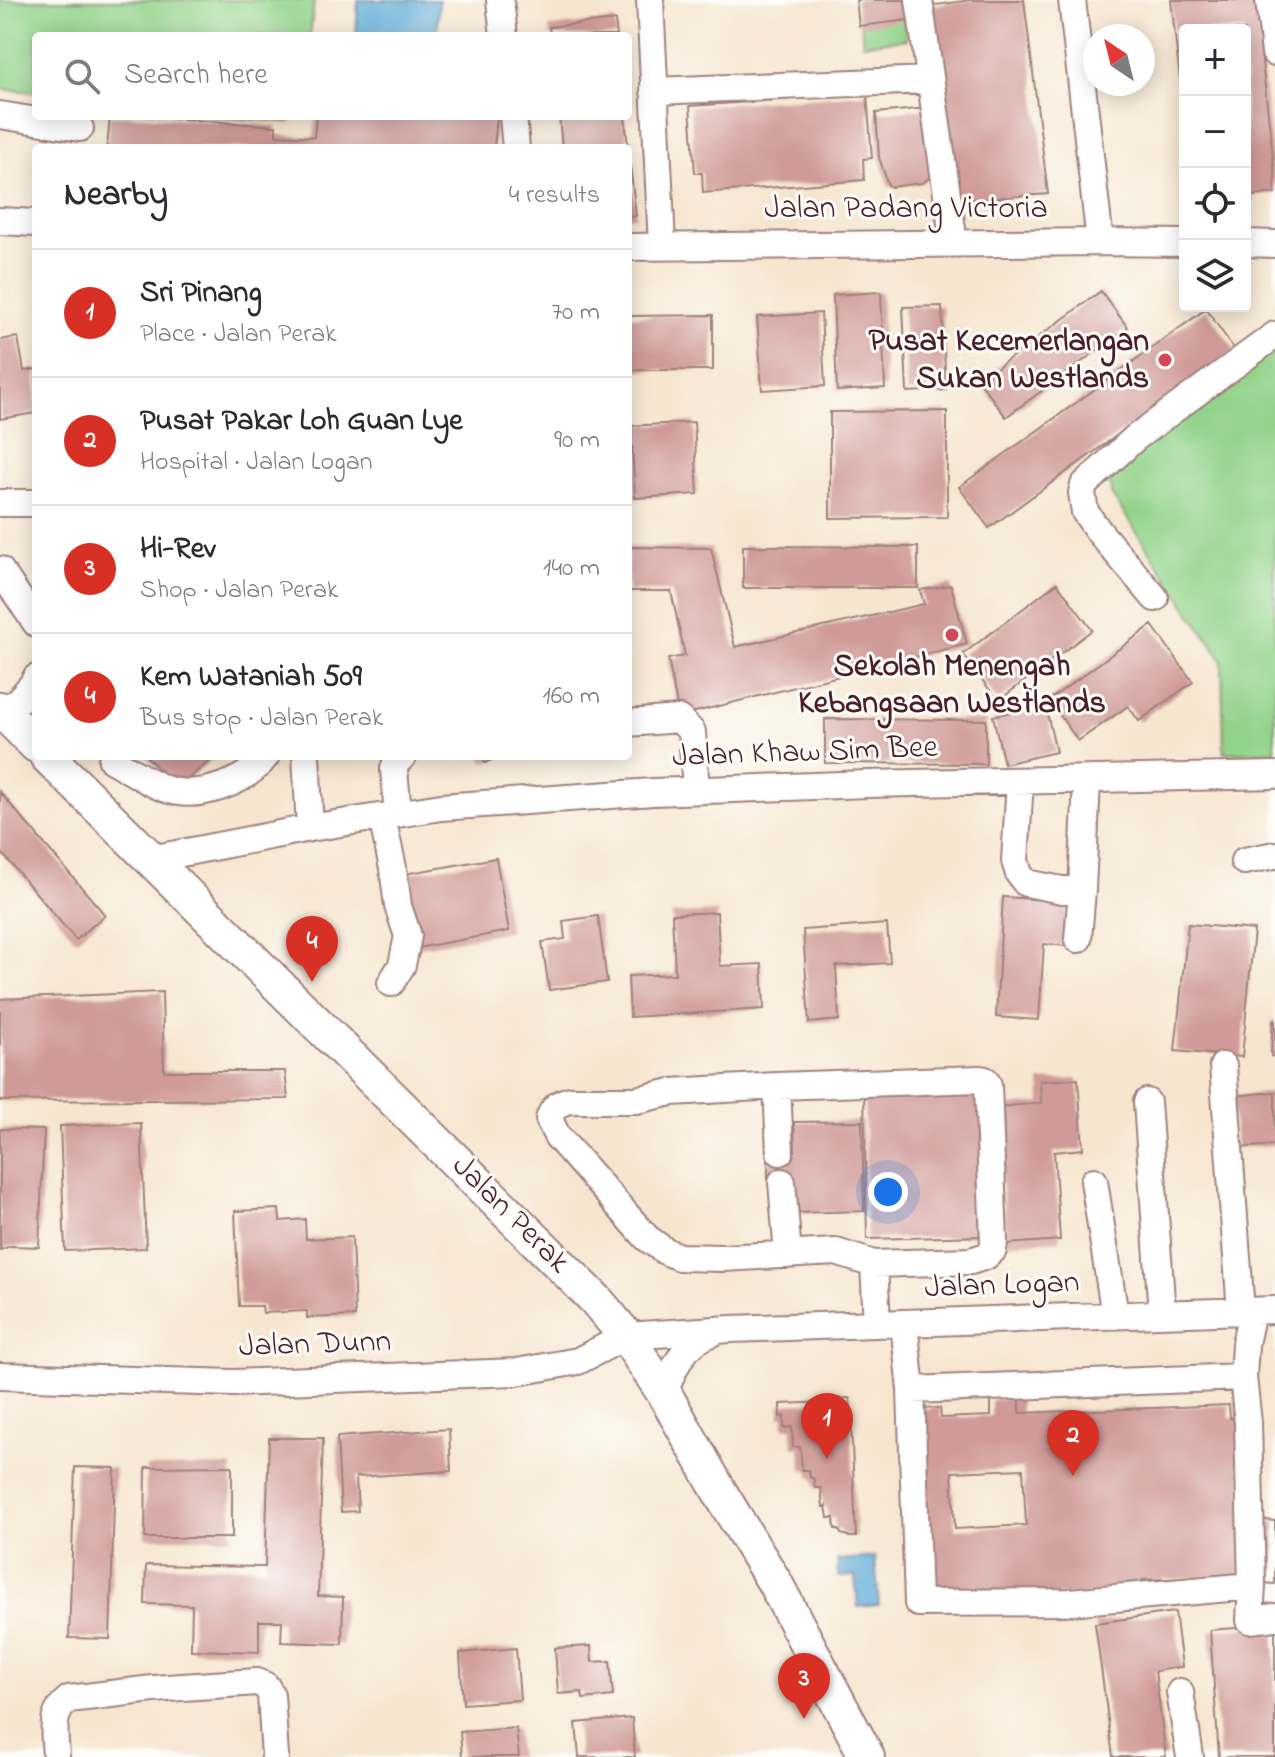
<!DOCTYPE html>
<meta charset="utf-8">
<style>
body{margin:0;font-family:"Indie Flower",sans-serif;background:#f7f7f7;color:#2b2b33}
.controls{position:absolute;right:24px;top:24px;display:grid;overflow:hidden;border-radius:8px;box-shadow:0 4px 20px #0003}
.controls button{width:72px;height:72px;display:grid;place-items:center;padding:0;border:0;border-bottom:2px solid #e1e1e2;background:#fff;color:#2b2b33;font:40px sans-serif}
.compass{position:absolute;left:1083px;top:24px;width:72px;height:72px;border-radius:50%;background:#fff;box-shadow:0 4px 20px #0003;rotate:325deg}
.you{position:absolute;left:888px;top:1192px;width:28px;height:28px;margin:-20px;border:6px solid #fff;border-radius:50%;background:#1a73e8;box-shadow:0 0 0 12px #1a73e833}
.badge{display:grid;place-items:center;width:52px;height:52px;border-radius:50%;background:#d93025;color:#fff;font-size:26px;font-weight:700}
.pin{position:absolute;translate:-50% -66px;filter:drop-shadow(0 2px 4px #0008)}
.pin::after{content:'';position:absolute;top:42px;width:28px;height:24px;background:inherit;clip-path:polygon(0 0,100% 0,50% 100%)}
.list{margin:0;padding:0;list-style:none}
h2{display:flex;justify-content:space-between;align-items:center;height:104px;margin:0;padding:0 32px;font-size:34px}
h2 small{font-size:26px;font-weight:400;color:#7c7c81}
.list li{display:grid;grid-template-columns:52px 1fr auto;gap:24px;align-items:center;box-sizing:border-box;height:128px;padding:0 32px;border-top:2px solid #e1e1e2}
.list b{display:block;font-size:30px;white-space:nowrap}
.list p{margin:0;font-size:26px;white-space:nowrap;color:#7c7c81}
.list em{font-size:26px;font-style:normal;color:#7c7c81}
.icon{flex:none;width:44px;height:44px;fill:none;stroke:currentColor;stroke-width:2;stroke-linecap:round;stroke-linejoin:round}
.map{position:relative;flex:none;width:1275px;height:1757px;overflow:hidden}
.search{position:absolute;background:#fff;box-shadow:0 4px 20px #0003;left:32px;top:32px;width:600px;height:88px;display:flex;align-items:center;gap:20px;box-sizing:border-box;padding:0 28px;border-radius:8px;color:#7c7c81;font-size:30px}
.panel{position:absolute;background:#fff;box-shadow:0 4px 20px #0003;left:32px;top:144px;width:600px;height:616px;border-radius:8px}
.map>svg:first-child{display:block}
.green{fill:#92d38a;stroke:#6e795a;stroke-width:2}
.water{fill:#60abd8;stroke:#556582;stroke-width:2}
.building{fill:#cf9a97;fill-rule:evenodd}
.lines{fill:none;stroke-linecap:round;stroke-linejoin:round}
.minor-casing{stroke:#a0827e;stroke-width:30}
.major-casing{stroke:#a0827e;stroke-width:38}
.minor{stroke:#fff;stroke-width:26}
.major{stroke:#fff;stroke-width:34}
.poi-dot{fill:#d1495b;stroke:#fdfcf7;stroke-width:3}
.labels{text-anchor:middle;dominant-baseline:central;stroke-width:6;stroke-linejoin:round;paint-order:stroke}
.street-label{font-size:32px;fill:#4a1f2b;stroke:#fdfcf7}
.poi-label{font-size:32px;font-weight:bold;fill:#4a1f2b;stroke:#fdfcf7;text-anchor:end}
</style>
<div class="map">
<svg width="1275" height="1757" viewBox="0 0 1275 1757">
<rect width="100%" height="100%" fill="#fdfcf7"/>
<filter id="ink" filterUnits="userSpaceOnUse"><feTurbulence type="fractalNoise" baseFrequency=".0125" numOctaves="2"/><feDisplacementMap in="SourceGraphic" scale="16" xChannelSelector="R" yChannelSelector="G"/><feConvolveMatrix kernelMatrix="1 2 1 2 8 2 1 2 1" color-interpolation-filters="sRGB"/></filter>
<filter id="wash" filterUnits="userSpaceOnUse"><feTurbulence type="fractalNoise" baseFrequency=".006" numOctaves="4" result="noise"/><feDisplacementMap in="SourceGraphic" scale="32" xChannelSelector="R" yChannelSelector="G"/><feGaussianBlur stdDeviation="1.8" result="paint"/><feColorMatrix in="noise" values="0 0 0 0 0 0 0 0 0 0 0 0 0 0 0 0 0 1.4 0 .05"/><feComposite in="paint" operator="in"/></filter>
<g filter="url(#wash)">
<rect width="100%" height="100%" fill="#f6e6d0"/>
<path class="green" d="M 0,0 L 314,0 L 310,36 L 36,36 L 36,92 L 0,89 Z
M 859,0 L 902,0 L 906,39 L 863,44 Z
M 206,116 L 298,116 L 289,122 Z
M 1275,336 L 1275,752 L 1224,753 L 1222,660 L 1111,494 L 1110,479 L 1116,466 Z"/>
<path class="water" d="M 358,0 L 439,0 L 437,36 L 356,36 Z
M 875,1557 L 879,1605 L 858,1607 L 855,1576 L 838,1577 L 837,1560 Z"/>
<g id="blocks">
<path class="building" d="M 856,0 L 907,0 L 909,20 L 859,26 Z
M 971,0 L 1024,0 L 1048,194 L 955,201 L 928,6 Z
M 1171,0 L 1255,0 L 1275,175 L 1275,193 L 1251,196 L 1252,202 L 1245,203 L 1245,30 L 1185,30 L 1185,105 L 1183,105 Z
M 615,20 L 617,36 L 550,36 L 549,27 Z
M 867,94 L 872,158 L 863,159 L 864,180 L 703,193 L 702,173 L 695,173 L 690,106 Z
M 927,108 L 934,170 L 931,177 L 922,183 L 891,187 L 888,185 L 879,157 L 876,113 Z
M 110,116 L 141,116 L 276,126 L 276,135 L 314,137 L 316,116 L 497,116 L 494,148 L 107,148 Z
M 559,116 L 625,116 L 628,148 L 562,148 Z
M 628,164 L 630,164 L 636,216 L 628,217 Z
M 1101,291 L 1128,328 L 1006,417 L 979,381 Z
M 881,292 L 885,388 L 837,391 L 833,295 Z
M 942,306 L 946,390 L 907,392 L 903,307 Z
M 1206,309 L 1235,350 L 989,528 L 959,487 Z
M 821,313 L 825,386 L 762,390 L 757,317 Z
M 713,315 L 713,370 L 628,370 L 628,316 Z
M 18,337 L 24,371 L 36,369 L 36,413 L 0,419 L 0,340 Z
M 947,411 L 947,517 L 830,518 L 830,412 Z
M 694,422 L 698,494 L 635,498 L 631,426 Z
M 743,546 L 918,547 L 918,588 L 743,588 Z
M 628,547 L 711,548 L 735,647 L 924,604 L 920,590 L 951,585 L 967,644 L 679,716 L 668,659 L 685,656 L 671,591 L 628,591 Z
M 1057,583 L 1092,630 L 998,701 L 963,654 Z
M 1152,625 L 1193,682 L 1139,721 L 1128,706 L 1078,741 L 1049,700 Z
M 1045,704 L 1056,752 L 1004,764 L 993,716 Z
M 825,719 L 986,720 L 986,764 L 825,763 Z
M 146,756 L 216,756 L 177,788 Z
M 480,756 L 501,756 L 485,763 Z
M 0,792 L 105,915 L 76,940 L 0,851 Z
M 496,858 L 509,931 L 417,948 L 404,874 Z
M 1003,897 L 1068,901 L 1066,946 L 1044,944 L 1039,1020 L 996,1017 Z
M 717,912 L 720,966 L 762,964 L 764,1009 L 630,1017 L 628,976 L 675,974 L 672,914 Z
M 598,916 L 607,982 L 549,990 L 542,942 L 565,939 L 563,921 Z
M 887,924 L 890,963 L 836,966 L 839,1020 L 809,1023 L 803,930 Z
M 1188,924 L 1254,930 L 1242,1057 L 1175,1051 Z
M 162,992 L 164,1071 L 285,1071 L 288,1099 L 0,1101 L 0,999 Z
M 1273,1020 L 1275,1020 L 1275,1057 L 1271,1056 Z
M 1078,1079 L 1083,1149 L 1054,1152 L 1060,1240 L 1006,1244 L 997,1107 L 1041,1103 L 1040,1081 Z
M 985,1087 L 987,1236 L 867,1239 L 864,1090 Z
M 1275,1092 L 1275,1145 L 1236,1148 L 1232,1096 Z
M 862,1121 L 864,1211 L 795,1213 L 794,1181 L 768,1182 L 768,1152 L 795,1151 L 794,1122 Z
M 141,1123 L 146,1248 L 65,1251 L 60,1126 Z
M 0,1129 L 44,1130 L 39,1247 L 10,1246 L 0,1250 Z
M 279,1209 L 280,1221 L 305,1219 L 306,1239 L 352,1237 L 355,1316 L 307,1318 L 307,1311 L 263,1313 L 262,1306 L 239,1306 L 235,1211 Z
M 850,1398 L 856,1537 L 849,1537 L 848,1536 L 841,1534 L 839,1529 L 835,1529 L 834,1518 L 828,1518 L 826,1506 L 823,1507 L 821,1488 L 815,1488 L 814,1479 L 810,1477 L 809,1470 L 802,1470 L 800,1447 L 793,1447 L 792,1427 L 784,1428 L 784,1416 L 780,1417 L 780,1404 L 826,1402 L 826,1399 Z
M 1020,1399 L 1020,1413 L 1229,1405 L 1230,1418 L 1240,1418 L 1245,1576 L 1143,1580 L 1143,1592 L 924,1601 L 918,1409 L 940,1408 L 941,1418 L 991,1416 L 991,1400 ZM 1023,1469 L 1026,1525 L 955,1529 L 952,1472 Z
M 449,1429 L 451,1471 L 356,1477 L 358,1511 L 341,1512 L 337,1437 Z
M 269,1438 L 323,1438 L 318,1596 L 343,1597 L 342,1644 L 281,1642 L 282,1621 L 259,1621 L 259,1652 L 191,1650 L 192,1605 L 145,1604 L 146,1565 L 265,1567 Z
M 232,1466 L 232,1538 L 145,1538 L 146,1467 Z
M 75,1467 L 115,1468 L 110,1639 L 69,1638 Z
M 1264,1520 L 1275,1521 L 1275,1584 L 1262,1583 L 1259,1570 Z
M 1175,1612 L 1182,1667 L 1155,1671 L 1166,1757 L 1113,1757 L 1095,1623 Z
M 1275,1625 L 1275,1757 L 1219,1757 L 1210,1630 Z
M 591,1646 L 592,1662 L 610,1661 L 613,1696 L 583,1699 L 582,1692 L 558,1694 L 555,1648 Z
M 516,1648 L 520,1700 L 463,1704 L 460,1653 Z
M 632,1718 L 635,1757 L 579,1757 L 576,1723 Z
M 516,1728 L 519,1757 L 462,1757 L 460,1732 Z"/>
</g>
</g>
<g filter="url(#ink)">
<use href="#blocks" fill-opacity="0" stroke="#a0827e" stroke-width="2"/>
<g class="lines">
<defs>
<path id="minor" d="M 500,0 L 504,36
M 650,0 L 662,245
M 919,0 L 954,243
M 1072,0 L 1100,242
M 1269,0 L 1275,53
M 654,91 L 930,80
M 0,115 L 80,128
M 513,116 L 516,148
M 0,221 L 36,223
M 1245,243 L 1275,244
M 628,247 L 1100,242 L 1185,243
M 0,503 L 36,503
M 0,570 L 36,623
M 1155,598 L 1100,533 L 1085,512 L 1082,493 L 1084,485 L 1135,438 L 1275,335
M 5,715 L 32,685 L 36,678
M 628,723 L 679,719 L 692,732 L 696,790
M 306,756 L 310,828
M 112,760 C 129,769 145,781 163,788 C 196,801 245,784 266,756
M 1020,781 L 1015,861 L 1019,874 L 1026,883 L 1062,890 L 1082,890 L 1078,939
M 398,814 L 394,769 L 396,763 L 403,756
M 382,817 L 393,868 L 398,906 L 408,936 L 402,965 L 391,983
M 151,859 L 310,828 L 441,807 L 653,792 L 868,784 L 1275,775
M 1244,861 L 1275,855
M 1082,890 L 1087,780
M 1223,1066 L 1241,1312
M 980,1079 L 985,1080 L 988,1085 L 994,1242 L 993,1250 L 986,1256 L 971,1261 L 874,1264 L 836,1252 L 723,1258 L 679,1257 L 665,1251 L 647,1238 L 557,1136 L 549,1119 C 553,1107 558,1103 570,1100 L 636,1100 L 672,1092 L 777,1086 Z
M 777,1086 L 780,1152
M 1147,1102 L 1162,1314
M 1094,1181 L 1115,1316
M 782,1182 L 788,1255
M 874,1264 L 877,1324
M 904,1323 L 911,1390 L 1243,1377 L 1245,1344 L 1252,1311
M 0,1376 L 234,1383 L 517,1372 L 578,1361 L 626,1336 L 731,1329 L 1275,1310
M 911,1390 L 918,1603 L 1069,1602 L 1252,1586 L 1248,1423 L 1243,1377
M 664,1393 C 674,1367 684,1342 712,1333
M 1252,1586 L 1250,1620 L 1275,1617
M 1180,1692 L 1190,1757
M 56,1757 C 55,1734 49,1714 69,1699 L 153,1689 L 257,1682 L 266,1686 L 271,1695 L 275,1757"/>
<path id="major" d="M 0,709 L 36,745
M 47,756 L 596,1300 L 626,1336 L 664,1393 L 722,1496 L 775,1583 L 867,1757"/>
</defs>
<use href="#minor" class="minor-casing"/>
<use href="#major" class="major-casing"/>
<use href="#minor" class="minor"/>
<use href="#major" class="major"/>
</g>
</g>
<g class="poi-dot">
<circle cx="1165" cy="360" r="8"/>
<circle cx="952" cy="635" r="8"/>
</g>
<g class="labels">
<g class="street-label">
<text x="906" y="209">Jalan Padang Victoria</text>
<text transform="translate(805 753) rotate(-2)">Jalan Khaw Sim Bee</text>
<text transform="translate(510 1215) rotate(45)">Jalan Perak</text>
<text transform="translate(1002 1286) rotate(-2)">Jalan Logan</text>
<text transform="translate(315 1345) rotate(-2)">Jalan Dunn</text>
</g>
<g class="poi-label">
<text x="1149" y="342">Pusat Kecemerlangan<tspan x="1149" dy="37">Sukan Westlands</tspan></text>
<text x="952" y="667" text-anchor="middle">Sekolah Menengah<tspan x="952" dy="37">Kebangsaan Westlands</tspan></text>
</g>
</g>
</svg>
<div class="controls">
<button>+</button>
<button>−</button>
<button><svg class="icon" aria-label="locate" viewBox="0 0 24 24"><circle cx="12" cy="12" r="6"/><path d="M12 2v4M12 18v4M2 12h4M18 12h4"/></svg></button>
<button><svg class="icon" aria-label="layers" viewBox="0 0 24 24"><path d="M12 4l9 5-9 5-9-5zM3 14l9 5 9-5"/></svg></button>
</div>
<svg class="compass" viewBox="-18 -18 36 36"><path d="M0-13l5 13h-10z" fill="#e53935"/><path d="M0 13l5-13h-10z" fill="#7c7c81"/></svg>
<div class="you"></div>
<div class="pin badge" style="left:827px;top:1459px">1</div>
<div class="pin badge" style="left:1073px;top:1476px">2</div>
<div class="pin badge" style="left:804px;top:1719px">3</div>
<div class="pin badge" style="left:312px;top:982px">4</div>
<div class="search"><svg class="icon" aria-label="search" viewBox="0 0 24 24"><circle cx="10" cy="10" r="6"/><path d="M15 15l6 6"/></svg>Search here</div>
<section class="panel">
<h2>Nearby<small>4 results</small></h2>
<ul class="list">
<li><span class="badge">1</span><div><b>Sri Pinang</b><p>Place · Jalan Perak</p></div><em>70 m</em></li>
<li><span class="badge">2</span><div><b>Pusat Pakar Loh Guan Lye</b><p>Hospital · Jalan Logan</p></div><em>90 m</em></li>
<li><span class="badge">3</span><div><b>Hi-Rev</b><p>Shop · Jalan Perak</p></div><em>140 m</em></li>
<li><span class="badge">4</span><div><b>Kem Wataniah 509</b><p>Bus stop · Jalan Perak</p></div><em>160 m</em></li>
</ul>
</section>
</div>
